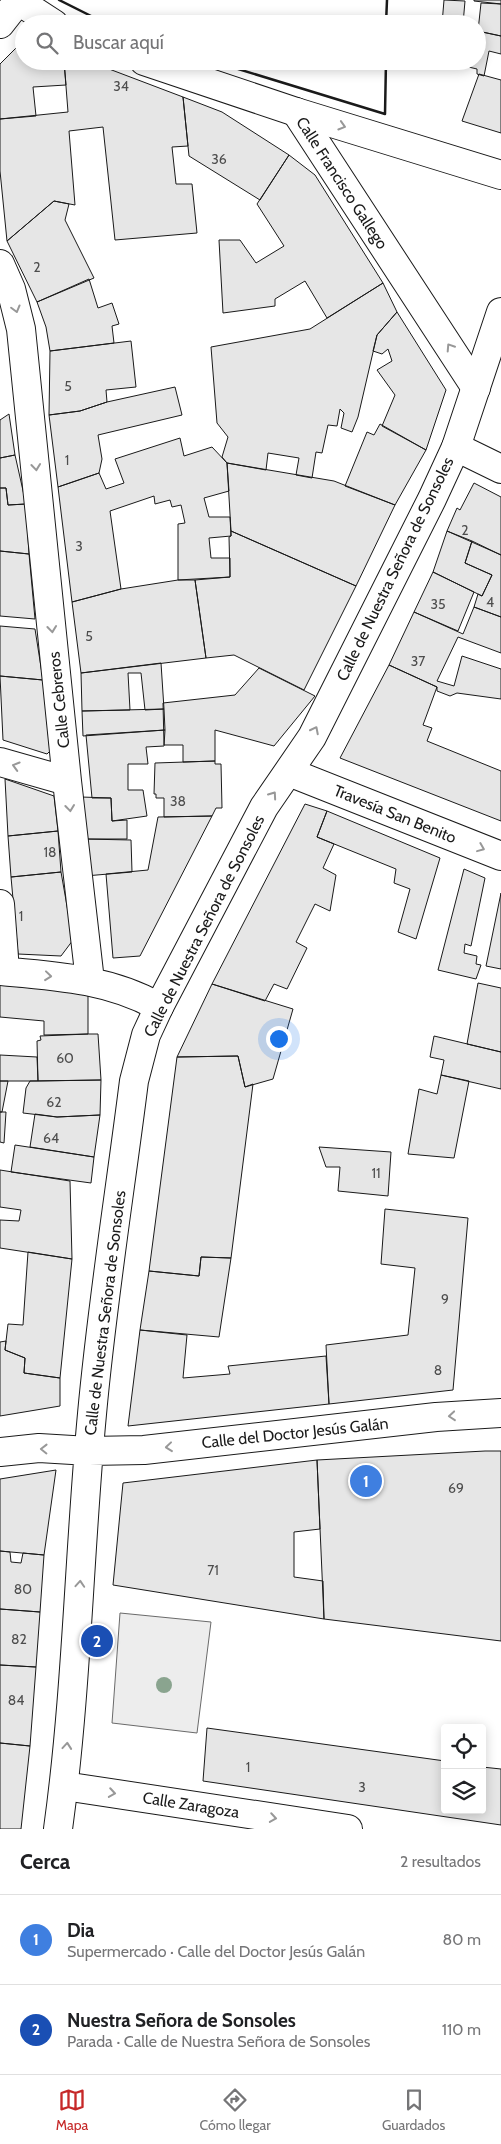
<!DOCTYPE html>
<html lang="es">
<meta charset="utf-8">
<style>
body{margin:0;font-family:Cabin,sans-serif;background:#f6f6f6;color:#202124}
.controls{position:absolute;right:15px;bottom:15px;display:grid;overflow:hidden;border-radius:5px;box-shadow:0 2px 12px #0003}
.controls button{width:45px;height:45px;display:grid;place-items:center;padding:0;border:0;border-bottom:1px solid #e0e0e0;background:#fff;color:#202124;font:25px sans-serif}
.you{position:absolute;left:278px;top:1038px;width:18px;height:18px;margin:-12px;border:4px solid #fff;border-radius:50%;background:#1a73e8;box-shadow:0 0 0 8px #1a73e833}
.badge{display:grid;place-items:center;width:32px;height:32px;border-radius:50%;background:#c62828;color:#fff;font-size:16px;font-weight:700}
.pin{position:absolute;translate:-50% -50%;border:2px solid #fff;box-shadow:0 1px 5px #0006}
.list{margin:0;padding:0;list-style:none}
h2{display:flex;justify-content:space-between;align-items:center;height:65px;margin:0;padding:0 20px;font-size:21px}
h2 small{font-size:16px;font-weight:400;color:#757577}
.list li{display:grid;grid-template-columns:32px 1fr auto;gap:15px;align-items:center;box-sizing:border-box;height:90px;padding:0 20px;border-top:1px solid #e0e0e0}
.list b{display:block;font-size:19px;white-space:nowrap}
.list p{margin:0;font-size:16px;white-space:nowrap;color:#757577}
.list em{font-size:16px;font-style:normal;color:#757577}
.icon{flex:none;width:28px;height:28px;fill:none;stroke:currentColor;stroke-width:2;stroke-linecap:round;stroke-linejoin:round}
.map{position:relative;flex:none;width:501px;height:1829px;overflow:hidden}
.search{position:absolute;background:#fff;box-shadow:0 2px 12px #0003;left:15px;right:15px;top:15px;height:55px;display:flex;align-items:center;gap:12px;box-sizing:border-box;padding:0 18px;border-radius:28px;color:#757577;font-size:19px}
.sheet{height:245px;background:#fff}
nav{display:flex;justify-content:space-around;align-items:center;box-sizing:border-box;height:70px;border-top:1px solid #e0e0e0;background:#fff;font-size:14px;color:#757577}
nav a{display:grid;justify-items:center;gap:2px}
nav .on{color:#c62828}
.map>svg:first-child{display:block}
.green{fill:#ededed;stroke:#6a6a6a}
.building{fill:#e6e6e6;stroke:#1a1a1a}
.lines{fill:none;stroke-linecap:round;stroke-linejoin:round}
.street-casing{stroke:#1a1a1a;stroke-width:30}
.secondary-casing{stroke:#1a1a1a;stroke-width:30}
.street{stroke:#fff;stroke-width:28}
.secondary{stroke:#fff;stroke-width:28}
.wall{stroke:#1a1a1a;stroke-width:2.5}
.tree{fill:#8aa48f}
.oneway{stroke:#989898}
.labels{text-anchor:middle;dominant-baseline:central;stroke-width:4;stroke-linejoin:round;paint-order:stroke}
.number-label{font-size:14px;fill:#4d4d4d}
.street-label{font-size:16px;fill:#1a1a1a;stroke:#fff}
</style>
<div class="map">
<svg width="501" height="1829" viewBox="0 0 501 1829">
<rect width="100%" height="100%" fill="#fff"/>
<path class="green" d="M 120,1613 L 211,1622 L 197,1733 L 112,1723 Z"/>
<path class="building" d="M 444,0 L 465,1 L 463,24 L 442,24 Z
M 501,0 L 501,4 L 474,1 L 474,0 Z
M 481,3 L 501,4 L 501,36 L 478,31 Z
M 477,31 L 501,36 L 501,54 L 489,51 L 484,76 L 477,74 L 477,69 L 456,64 L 456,61 L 477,61 Z
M 24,40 L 24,61 L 64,61 L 66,85 L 33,87 L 36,116 L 0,119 L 0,64 Z
M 64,61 L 88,61 L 183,97 L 188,146 L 172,147 L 176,184 L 192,184 L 197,233 L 115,240 L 103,127 L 69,131 L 75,205 L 54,201 L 7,241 L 0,171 L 0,119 L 68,112 Z
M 479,74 L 501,80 L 501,133 L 462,121 Z
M 183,97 L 222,112 L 289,155 L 260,200 L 189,156 Z
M 289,155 L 315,175 L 383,283 L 327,318 L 305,281 L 275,299 L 275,306 L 223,313 L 219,240 L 240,240 L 256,263 L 284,246 L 257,204 Z
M 54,201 L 69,204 L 65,220 L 94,278 L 37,302 L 7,241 Z
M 89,279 L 98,308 L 112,303 L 119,324 L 112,326 L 114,343 L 50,351 L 46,327 L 37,302 Z
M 383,283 L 397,312 L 377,335 L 358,417 L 352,432 L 341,428 L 344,413 L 340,409 L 337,426 L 328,425 L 322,453 L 316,452 L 312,478 L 296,475 L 299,458 L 268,453 L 266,470 L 227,463 L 222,457 L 228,437 L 217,423 L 211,347 L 310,329 Z
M 397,312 L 446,390 L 426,450 L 382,426 L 395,395 L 377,370 L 392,361 L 388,349 L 382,354 L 373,351 L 377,335 Z
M 131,341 L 136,387 L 106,390 L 107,402 L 80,411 L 49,415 L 50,351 Z
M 175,387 L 182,415 L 98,435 L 102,459 L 99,473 L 58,487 L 49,415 L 80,411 L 107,402 Z
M 9,414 L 15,455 L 0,458 L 0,420 Z
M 380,424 L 426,450 L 395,505 L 345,486 L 367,432 L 374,435 Z
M 180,438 L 184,456 L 212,447 L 227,463 L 229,491 L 204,498 L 209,517 L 230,517 L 231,536 L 209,538 L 211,558 L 230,558 L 230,577 L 178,580 L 178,524 L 185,523 L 181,505 L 172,507 L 170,500 L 155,504 L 154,496 L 110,511 L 121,589 L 72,602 L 58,487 L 99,473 L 106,489 L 124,483 L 115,459 Z
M 15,455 L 26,504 L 8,505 L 6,488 L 0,488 L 0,458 Z
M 227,463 L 334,481 L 395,505 L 356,586 L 231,531 Z
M 474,483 L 501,497 L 501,555 L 447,531 L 457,508 L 460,510 Z
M 0,488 L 6,488 L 8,505 L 26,504 L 29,554 L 0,551 Z
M 231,531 L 356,586 L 304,690 L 234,655 L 206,658 L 195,580 L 230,577 L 229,537 L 231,536 Z
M 447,531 L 472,541 L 465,563 L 492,575 L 482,596 L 433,572 Z
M 472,541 L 501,555 L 501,617 L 474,607 L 478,594 L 482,596 L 492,575 L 465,563 Z
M 0,551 L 29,554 L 35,619 L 0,616 Z
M 433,572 L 474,592 L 458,631 L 414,612 Z
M 178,580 L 195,580 L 206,658 L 81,673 L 72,602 L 121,589 Z
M 474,607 L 501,617 L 501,653 L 458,637 L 437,681 L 454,686 L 462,656 L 501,669 L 501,699 L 457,693 L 450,696 L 437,691 L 437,687 L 389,665 L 414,612 L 463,634 Z
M 0,626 L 35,629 L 43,680 L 0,676 Z
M 161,663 L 164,709 L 145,710 L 141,673 L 128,673 L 130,710 L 82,711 L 81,673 Z
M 389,665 L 437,687 L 423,725 L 432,728 L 427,741 L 501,771 L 501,821 L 340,758 Z
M 259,668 L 315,696 L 274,746 L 215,730 L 215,761 L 183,762 L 183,745 L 164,745 L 163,703 L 235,695 Z
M 0,676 L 43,680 L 50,751 L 47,754 L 3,740 Z
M 164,709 L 165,730 L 83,736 L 82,711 Z
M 165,730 L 164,746 L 146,747 L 148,764 L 128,764 L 128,790 L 143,790 L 147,816 L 112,821 L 111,798 L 92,798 L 86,735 Z
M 215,761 L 215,764 L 221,764 L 222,808 L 216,808 L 212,816 L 164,817 L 164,798 L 156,798 L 156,794 L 154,794 L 155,763 Z
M 5,779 L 54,796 L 58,831 L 8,836 Z
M 81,797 L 111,798 L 112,821 L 127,820 L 127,839 L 84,839 Z
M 305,804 L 327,811 L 317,837 L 334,844 L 323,868 L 336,875 L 330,911 L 315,904 L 296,942 L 307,948 L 287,989 L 274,984 L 265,1001 L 212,984 Z
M 327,811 L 440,858 L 416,939 L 398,932 L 410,889 L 394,883 L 396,869 L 317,837 Z
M 212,816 L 140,956 L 113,958 L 106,874 L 148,870 L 158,817 Z
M 58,831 L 61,872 L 11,877 L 8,836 Z
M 84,839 L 131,840 L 132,872 L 85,876 Z
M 464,869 L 485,878 L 471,946 L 465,944 L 464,953 L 477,956 L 476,964 L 481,965 L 476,979 L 438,970 Z
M 61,872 L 73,940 L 61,956 L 18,954 L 11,877 Z
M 501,893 L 501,969 L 486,966 Z
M 478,983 L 501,988 L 501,1052 L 467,1044 Z
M 212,984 L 293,1009 L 273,1079 L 245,1087 L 238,1056 L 177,1057 Z
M 0,985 L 88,993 L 88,1034 L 44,1035 L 44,1021 L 0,1017 Z
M 88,1034 L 98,1034 L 101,1080 L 38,1081 L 37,1041 L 41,1040 L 40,1036 Z
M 434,1036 L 501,1052 L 501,1089 L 441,1075 L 444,1060 L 430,1057 Z
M 0,1055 L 37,1057 L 38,1081 L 0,1081 Z
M 238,1056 L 245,1087 L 253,1084 L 231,1258 L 201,1257 L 199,1276 L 149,1271 L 177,1057 Z
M 441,1075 L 469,1081 L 454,1158 L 408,1154 L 419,1089 L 437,1094 Z
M 101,1080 L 100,1115 L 57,1117 L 23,1113 L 26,1088 L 30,1081 Z
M 0,1081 L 8,1081 L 2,1112 L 0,1112 Z
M 0,1112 L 6,1112 L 4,1143 L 0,1142 Z
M 35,1114 L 57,1117 L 100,1115 L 94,1157 L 30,1147 Z
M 15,1145 L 94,1157 L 91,1183 L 11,1172 Z
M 319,1147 L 391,1152 L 388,1196 L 338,1191 L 340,1167 L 326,1167 Z
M 0,1170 L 70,1181 L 72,1259 L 0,1248 L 0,1220 L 19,1221 L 21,1210 L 0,1207 Z
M 385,1209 L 468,1218 L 453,1390 L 329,1404 L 326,1345 L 408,1335 L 415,1268 L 381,1264 Z
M 28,1252 L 72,1259 L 60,1378 L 24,1373 L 25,1358 L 5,1350 L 8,1324 L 23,1325 Z
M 201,1257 L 231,1258 L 219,1337 L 140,1330 L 149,1271 L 199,1276 Z
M 140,1330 L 187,1335 L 183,1378 L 230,1374 L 228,1366 L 326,1356 L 329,1404 L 128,1426 Z
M 6,1341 L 5,1350 L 25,1358 L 24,1373 L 60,1378 L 60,1406 L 0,1416 L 0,1342 Z
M 485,1451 L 501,1451 L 501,1641 L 324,1619 L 317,1460 Z
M 317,1460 L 320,1529 L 294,1532 L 294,1577 L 323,1581 L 324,1619 L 113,1585 L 123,1483 Z
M 56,1470 L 44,1555 L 0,1551 L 0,1479 Z
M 0,1551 L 10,1552 L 11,1562 L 21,1563 L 23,1553 L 44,1555 L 40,1612 L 0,1609 Z
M 0,1609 L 40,1612 L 36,1667 L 0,1665 Z
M 0,1665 L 36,1667 L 30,1746 L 0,1743 Z
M 207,1728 L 445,1761 L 445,1810 L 482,1810 L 482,1767 L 501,1769 L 501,1825 L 203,1781 Z
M 0,1743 L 30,1746 L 21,1829 L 0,1829 Z"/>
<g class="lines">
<defs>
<path id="street" d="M 0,24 L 18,1
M 296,112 L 476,388
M 0,264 L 11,289 L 21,329 L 67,781 L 90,981
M 456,447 L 501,469
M 0,762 L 67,781
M 289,772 L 501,856
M 0,904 L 5,971
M 0,971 C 56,976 110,979 159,1007
M 64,1786 L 348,1829"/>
<path id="secondary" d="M 17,0 L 54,24
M 144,61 L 296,112 L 501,175
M 0,1452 L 39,1448 L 89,1451 L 144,1450 L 436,1417 L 501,1413
M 58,1829 C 77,1692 79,1552 92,1414 C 102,1303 120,1192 134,1081 L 146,1035 L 159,1007 L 264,807 L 312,737 L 432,499 L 456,447 L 501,312"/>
</defs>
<use href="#street" class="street-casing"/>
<use href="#secondary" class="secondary-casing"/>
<use href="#street" class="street"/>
<use href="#secondary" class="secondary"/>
<path class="wall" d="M 59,0 L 107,24
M 386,24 L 387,0
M 212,61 L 385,114 L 386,61"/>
</g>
<circle class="tree" cx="164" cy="1685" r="8"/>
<defs><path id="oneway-chevron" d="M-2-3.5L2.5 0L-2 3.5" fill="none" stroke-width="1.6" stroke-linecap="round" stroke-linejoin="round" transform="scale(1.25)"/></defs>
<g class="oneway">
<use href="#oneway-chevron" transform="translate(342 126) rotate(17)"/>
<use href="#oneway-chevron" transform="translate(16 309) rotate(75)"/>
<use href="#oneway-chevron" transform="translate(450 347) rotate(-123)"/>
<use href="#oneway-chevron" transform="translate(36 467) rotate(84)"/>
<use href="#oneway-chevron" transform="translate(52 629) rotate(84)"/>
<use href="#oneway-chevron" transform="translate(315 730) rotate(-63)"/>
<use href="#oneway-chevron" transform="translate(16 766) rotate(-164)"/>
<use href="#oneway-chevron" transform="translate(273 795) rotate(-55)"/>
<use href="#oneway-chevron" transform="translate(70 808) rotate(83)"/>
<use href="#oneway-chevron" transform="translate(481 848) rotate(22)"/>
<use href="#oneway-chevron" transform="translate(48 976) rotate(6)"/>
<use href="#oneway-chevron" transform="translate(452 1416) rotate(175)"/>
<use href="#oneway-chevron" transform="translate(169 1447) rotate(174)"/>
<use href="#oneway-chevron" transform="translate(44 1449) rotate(-179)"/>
<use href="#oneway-chevron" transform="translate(80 1584) rotate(-86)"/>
<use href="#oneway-chevron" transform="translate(67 1746) rotate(-85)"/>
<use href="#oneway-chevron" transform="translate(112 1793) rotate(9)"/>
<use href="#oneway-chevron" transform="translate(273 1818) rotate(9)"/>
</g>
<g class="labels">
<g class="number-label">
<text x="121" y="86">34</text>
<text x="219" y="159">36</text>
<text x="37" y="267">2</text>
<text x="68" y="386">5</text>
<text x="67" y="460">1</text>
<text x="465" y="530">2</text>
<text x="79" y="546">3</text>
<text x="490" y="602">4</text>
<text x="438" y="604">35</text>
<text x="89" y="636">5</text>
<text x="418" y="661">37</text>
<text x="178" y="801">38</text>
<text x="50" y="852">18</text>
<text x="21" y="916">1</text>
<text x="65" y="1058">60</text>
<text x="54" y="1102">62</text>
<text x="51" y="1138">64</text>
<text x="376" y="1173">11</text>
<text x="445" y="1299">9</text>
<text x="438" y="1370">8</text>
<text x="456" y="1488">69</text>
<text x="213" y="1570">71</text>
<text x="23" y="1589">80</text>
<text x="19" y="1639">82</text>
<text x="16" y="1700">84</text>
<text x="248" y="1767">1</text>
<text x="362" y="1787">3</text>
</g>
<g class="street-label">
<text transform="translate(342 183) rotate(57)">Calle Francisco Gallego</text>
<text transform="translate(395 569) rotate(-64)">Calle de Nuestra Señora de Sonsoles</text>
<text transform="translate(59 700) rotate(-96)">Calle Cebreros</text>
<text transform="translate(395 814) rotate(22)">Travesía San Benito</text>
<text transform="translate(204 926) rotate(-63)">Calle de Nuestra Señora de Sonsoles</text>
<text transform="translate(105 1313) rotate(-83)">Calle de Nuestra Señora de Sonsoles</text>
<text transform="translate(295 1433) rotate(-6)">Calle del Doctor Jesús Galán</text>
<text transform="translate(191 1805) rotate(9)">Calle Zaragoza</text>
</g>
</g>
</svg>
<div class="controls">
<button><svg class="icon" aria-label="locate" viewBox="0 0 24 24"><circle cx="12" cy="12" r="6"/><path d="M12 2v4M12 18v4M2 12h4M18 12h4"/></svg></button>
<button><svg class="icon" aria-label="layers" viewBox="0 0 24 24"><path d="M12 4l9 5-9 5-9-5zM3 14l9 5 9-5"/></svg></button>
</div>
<div class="you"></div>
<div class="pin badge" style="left:366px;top:1481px;background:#3f7fe0">1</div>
<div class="pin badge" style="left:97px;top:1641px;background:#1a4fb4">2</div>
<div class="search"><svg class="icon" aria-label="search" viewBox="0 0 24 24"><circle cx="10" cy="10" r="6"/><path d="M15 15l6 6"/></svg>Buscar aquí</div>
</div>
<section class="sheet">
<h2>Cerca<small>2 resultados</small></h2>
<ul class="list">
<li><span class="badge" style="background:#3f7fe0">1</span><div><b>Dia</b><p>Supermercado · Calle del Doctor Jesús Galán</p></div><em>80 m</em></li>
<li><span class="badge" style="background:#1a4fb4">2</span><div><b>Nuestra Señora de Sonsoles</b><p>Parada · Calle de Nuestra Señora de Sonsoles</p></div><em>110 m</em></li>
</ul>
</section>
<nav>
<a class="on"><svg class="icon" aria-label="map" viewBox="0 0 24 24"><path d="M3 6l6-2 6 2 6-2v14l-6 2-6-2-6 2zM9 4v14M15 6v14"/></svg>Mapa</a>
<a><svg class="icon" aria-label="directions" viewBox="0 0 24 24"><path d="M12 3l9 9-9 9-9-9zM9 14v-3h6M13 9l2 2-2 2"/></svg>Cómo llegar</a>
<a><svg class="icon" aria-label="saved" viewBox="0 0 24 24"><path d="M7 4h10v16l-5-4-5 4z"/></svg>Guardados</a>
</nav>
